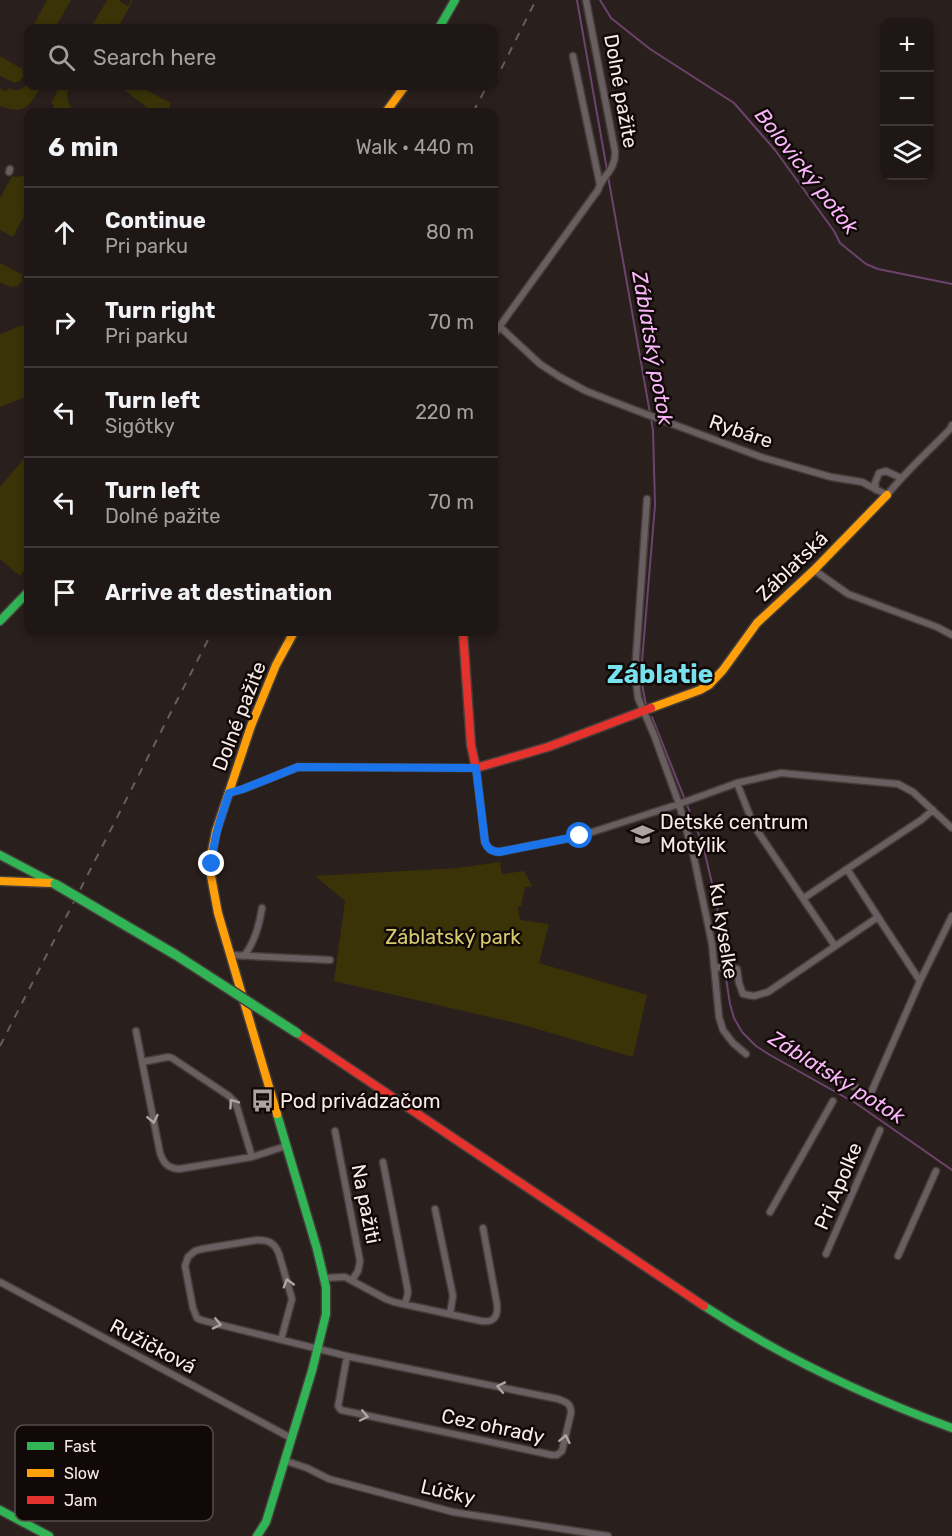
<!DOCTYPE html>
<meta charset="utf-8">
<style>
body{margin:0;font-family:Rubik,sans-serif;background:#27201e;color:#f1f3f6}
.controls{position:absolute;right:18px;top:18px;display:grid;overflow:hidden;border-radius:12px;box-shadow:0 3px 9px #0003}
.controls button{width:54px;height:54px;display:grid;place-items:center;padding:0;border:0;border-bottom:2px solid #3c3634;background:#1f1715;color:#f1f3f6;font:30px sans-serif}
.stop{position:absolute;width:18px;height:18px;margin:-14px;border:4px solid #1a73e8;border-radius:50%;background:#fff}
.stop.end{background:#1a73e8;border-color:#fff;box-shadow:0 2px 6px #0008}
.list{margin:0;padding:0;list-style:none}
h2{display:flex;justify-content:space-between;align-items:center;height:78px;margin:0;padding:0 24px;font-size:26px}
h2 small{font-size:20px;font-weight:400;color:#a19fa0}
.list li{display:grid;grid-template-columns:39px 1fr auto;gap:18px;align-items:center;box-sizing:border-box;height:90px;padding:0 24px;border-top:2px solid #3c3634}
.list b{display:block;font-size:22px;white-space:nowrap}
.list p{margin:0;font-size:20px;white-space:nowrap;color:#a19fa0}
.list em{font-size:20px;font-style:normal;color:#a19fa0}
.icon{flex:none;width:33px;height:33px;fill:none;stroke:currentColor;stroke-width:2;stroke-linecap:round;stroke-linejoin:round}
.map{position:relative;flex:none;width:952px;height:1536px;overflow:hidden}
.search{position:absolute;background:#1f1715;box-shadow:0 3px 9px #0003;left:24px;top:24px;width:474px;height:66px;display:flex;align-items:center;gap:15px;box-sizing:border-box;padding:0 21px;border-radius:12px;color:#a19fa0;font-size:22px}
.panel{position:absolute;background:#1f1715;box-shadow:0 3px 9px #0003;left:24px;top:108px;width:474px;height:528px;border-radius:12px}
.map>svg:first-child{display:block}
.green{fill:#393307}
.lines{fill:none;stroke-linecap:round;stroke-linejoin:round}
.stream{stroke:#6c436c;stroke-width:2}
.street-casing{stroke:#453d39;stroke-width:9}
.fast-casing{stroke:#453d39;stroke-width:11}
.slow-casing{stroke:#453d39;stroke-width:11}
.jam-casing{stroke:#453d39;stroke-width:11}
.street{stroke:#695e60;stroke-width:6}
.fast{stroke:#30b455;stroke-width:8}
.slow{stroke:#ff9f0a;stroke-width:8}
.jam{stroke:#e5322d;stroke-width:8}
.rail{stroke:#675e5d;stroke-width:2;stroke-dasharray:8 8;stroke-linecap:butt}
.fast-bridge-casing{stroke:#453d39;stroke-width:12;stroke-linecap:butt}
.fast-bridge{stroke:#30b455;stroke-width:9}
.oneway{stroke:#b1a5a4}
.route{stroke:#1a73e8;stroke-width:8}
.labels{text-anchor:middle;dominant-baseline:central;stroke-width:5;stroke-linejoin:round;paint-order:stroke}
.street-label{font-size:20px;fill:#f9ece8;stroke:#110907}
.poi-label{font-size:20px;fill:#f9ece8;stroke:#110907;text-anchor:start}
.park-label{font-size:20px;fill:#d6cb6c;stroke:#110907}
.water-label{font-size:21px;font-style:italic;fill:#f9b6fa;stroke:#110907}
.district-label{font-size:26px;font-weight:bold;fill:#77e1ee;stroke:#110907}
.key{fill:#110907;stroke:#574d4a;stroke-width:1.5}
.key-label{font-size:16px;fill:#f9ece8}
</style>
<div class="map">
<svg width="952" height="1536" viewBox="0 0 952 1536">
<rect width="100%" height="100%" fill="#291f1c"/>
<path class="green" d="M 47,0 L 71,0 L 55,28 L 32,28 Z
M 107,0 L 118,0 L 128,6 L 131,0 L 133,0 L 118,28 L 91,28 Z
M 0,56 L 22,69 L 23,76 L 20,81 L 14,83 L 0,76 Z
M 28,83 L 28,86 L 41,86 C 30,105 25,116 0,106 L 0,88 L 6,92 L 8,88 C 16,92 23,90 28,83 Z
M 60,86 L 69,86 C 65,96 68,104 75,112 L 51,112 L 54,105 L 51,103 Z
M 119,86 L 138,86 L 171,103 L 169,108 L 170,112 L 153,112 Z
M 28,175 L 28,202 L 23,213 L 25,214 L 13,237 L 0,230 L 0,198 L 12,176 L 16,177 Z
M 0,263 L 23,275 L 21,279 L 23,280 L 18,286 L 11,287 L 0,282 Z
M 28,323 L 28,396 L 0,407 L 0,334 Z
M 28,454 L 28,566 L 20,576 L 0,559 L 0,487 Z
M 500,862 L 502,874 L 524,871 L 532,886 L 525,887 L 521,906 L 518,906 L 520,920 L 549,924 L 539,963 L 647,995 L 633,1057 L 520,1024 L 334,981 L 345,901 L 315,876 L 457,868 Z"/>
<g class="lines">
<path class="stream" d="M 577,0 L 607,170
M 600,0 L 611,18 L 650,49 L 734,103 L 775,150 L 834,231 L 840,243 L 866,264 L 878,269 L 952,284
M 608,176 L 653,430 L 655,505 L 641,674 L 643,689 L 646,705
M 652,717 L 703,845 L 717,905 L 723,959 L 730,1004 L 734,1018 L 742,1032 L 756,1046 L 770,1055 L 857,1104 L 952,1170"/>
<defs>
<path id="street" d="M 573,56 L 600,185
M 9,172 L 10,169
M 499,326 L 540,364 L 560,377 L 586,391 L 635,410 L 761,457 L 831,477 L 862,482 L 887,495 C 906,471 929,451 950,429 L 952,425
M 494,334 L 598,190 C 603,174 616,171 615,151 L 586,0
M 876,490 L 875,483 L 879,473 L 886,471 L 901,478
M 647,499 L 635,672 L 638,698 L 654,735 L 679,804 L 693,853 L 712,944 L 719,1017 L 723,1030 L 733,1043 L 746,1054
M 814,570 L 848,594 L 937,627 L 952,635
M 737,783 L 754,826 L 835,946
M 229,793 L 243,789 L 298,767 L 476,768 L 485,842 C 488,849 491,851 499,852 L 580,836 L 679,804 L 737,783 L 781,773 L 898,784 L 913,792 L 952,828
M 847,869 L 921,820 L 933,810
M 804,898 L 847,869 L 878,917
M 230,955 L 330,960
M 244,956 C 255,941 259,926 262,908
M 714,967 L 737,969 L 739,983 L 743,994 L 754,996 L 768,992 L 878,917 L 920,981 L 870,1095 L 792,1055
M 920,981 L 952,916
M 136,1031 L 160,1153 C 164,1164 168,1168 179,1169 L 252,1157 L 286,1146
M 142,1062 L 168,1057 L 172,1058 L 229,1096 L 235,1102 L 237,1107 L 252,1157
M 335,1131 L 360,1261 L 358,1271 L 352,1280
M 383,1162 L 407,1286 L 408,1293 L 405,1304
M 435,1209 L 453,1296 L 450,1314
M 770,1212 L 833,1101
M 826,1254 L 880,1130
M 898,1256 L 936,1171
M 324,1278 L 345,1277 L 386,1299 L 394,1302 L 481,1321 C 494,1323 498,1317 497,1304 L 483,1228
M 0,1282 L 291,1438
M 281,1340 L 292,1299 L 279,1254 C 275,1243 269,1240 257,1240 L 202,1249 L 195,1251 L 188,1257 L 185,1266 L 193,1308 L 197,1318 L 201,1320 L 351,1357 L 558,1399 C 566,1402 571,1403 571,1413 L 562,1451 L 557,1455 L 552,1455 L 341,1410 L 338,1406 L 339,1401 L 347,1356
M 286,1461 L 307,1468 L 329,1479 L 453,1512 L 608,1536"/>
<path id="fast" d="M 439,28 L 455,0
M 0,621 L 28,592
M 0,855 L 55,884
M 704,1306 C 782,1357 865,1396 952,1428
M 0,1510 L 49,1536
M 257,1536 L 266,1522 L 312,1371 L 326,1314 L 326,1287 L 317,1249 L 277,1114"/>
<path id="slow" d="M 386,112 L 405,86
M 651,708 L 700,690 L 709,685 L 723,670 L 757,623 L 814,570 L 887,495
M 0,881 L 51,883
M 277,1114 L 218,913 L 211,876 L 212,851 L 216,831 L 251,726 L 276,665 L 294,632"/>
<path id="jam" d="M 463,632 L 471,745 L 476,768 L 548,747 L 651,708
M 297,1033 L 704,1306"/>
</defs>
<use href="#street" class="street-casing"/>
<use href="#fast" class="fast-casing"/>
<use href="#slow" class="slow-casing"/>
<use href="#jam" class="jam-casing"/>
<use href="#street" class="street"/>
<use href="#fast" class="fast"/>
<use href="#slow" class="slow"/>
<use href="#jam" class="jam"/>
<path class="rail" d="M 494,83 L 536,0
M 473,112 L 487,86
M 0,1046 L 212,632"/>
<defs>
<path id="fast-bridge" d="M 55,884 L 176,955 L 297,1033"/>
</defs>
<use href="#fast-bridge" class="fast-bridge-casing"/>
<use href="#fast-bridge" class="fast-bridge"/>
</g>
<defs><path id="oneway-chevron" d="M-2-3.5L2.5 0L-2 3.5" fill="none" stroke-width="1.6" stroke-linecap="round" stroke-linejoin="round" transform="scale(1.5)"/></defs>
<g class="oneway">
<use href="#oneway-chevron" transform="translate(233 1103) rotate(-125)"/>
<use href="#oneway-chevron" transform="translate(153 1119) rotate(79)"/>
<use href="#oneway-chevron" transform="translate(288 1283) rotate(-106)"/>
<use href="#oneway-chevron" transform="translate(217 1324) rotate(13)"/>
<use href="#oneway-chevron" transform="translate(501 1387) rotate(-169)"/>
<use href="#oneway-chevron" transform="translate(364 1416) rotate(12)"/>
<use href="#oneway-chevron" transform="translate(565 1439) rotate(-78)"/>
</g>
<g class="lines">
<path class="route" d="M 212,864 C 213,837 221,818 229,793 L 243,789 L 298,767 L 476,768 L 485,842 C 488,849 491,851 499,852 L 580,836"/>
</g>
<defs>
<symbol id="school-bare" viewBox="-9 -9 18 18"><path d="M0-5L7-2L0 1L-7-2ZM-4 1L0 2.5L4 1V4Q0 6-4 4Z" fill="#b0a4a1" stroke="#110907" stroke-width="2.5" paint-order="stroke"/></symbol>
<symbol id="bus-bare" viewBox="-9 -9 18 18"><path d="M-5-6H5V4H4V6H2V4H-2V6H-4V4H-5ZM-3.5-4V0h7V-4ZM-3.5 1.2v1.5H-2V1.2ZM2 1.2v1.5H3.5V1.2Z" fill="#b0a4a1" stroke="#110907" stroke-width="2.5" paint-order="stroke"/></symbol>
</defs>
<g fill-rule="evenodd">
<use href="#school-bare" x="626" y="818" width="33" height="33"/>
<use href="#bus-bare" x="246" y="1084" width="33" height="33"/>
</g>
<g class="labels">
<g class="street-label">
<text transform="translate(621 91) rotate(80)">Dolné pažite</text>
<text transform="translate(741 431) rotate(19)">Rybáre</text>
<text transform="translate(792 566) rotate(-44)">Záblatská</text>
<text transform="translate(239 716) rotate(-69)">Dolné pažite</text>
<text transform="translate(724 931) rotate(81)">Ku kyselke</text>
<text transform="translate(838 1186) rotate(-67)">Pri Apolke</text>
<text transform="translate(366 1204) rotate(79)">Na pažiti</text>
<text transform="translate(153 1346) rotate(28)">Ružičková</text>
<text transform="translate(493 1426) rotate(12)">Cez ohrady</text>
<text transform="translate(448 1492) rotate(13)">Lúčky</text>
</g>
<g class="poi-label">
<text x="660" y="822">Detské centrum<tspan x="660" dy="23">Motýlik</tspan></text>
<text x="280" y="1101">Pod privádzačom</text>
</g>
<g class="park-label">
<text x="453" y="937">Záblatský park</text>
</g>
<g class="water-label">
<text transform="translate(807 171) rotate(52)">Bolovický potok</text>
<text transform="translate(653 348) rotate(80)">Záblatský potok</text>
<text transform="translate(837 1077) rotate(32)">Záblatský potok</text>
</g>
<g class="district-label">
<text x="660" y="674">Záblatie</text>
</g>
</g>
<rect x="15" y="1425" width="198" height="96" rx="9" class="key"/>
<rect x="27" y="1442" width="27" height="8" fill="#30b455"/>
<rect x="27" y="1469" width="27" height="8" fill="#ff9f0a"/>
<rect x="27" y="1496" width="27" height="8" fill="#e5322d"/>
<g class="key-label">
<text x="64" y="1452">Fast</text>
<text x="64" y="1479">Slow</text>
<text x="64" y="1506">Jam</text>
</g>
</svg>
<div class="controls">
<button>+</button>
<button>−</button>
<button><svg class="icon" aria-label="layers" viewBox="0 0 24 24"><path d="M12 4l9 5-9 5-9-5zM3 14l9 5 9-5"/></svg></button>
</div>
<div class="stop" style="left:580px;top:836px"></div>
<div class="stop end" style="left:212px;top:864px"></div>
<div class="search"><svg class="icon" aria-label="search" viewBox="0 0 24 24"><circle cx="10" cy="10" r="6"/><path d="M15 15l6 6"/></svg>Search here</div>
<section class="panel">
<h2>6 min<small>Walk · 440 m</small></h2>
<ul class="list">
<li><svg class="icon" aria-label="ahead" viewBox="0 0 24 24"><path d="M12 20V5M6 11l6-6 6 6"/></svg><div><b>Continue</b><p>Pri parku</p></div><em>80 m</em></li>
<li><svg class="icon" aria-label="right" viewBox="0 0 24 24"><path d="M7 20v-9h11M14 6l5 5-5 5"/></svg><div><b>Turn right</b><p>Pri parku</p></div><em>70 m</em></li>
<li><svg class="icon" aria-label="left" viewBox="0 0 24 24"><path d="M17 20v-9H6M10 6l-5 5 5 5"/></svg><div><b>Turn left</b><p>Sigôtky</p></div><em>220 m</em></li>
<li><svg class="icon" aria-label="left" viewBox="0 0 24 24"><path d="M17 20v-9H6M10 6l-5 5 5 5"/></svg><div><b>Turn left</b><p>Dolné pažite</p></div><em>70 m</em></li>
<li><svg class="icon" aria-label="arrive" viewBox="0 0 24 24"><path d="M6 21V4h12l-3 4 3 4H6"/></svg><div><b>Arrive at destination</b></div></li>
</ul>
</section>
</div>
